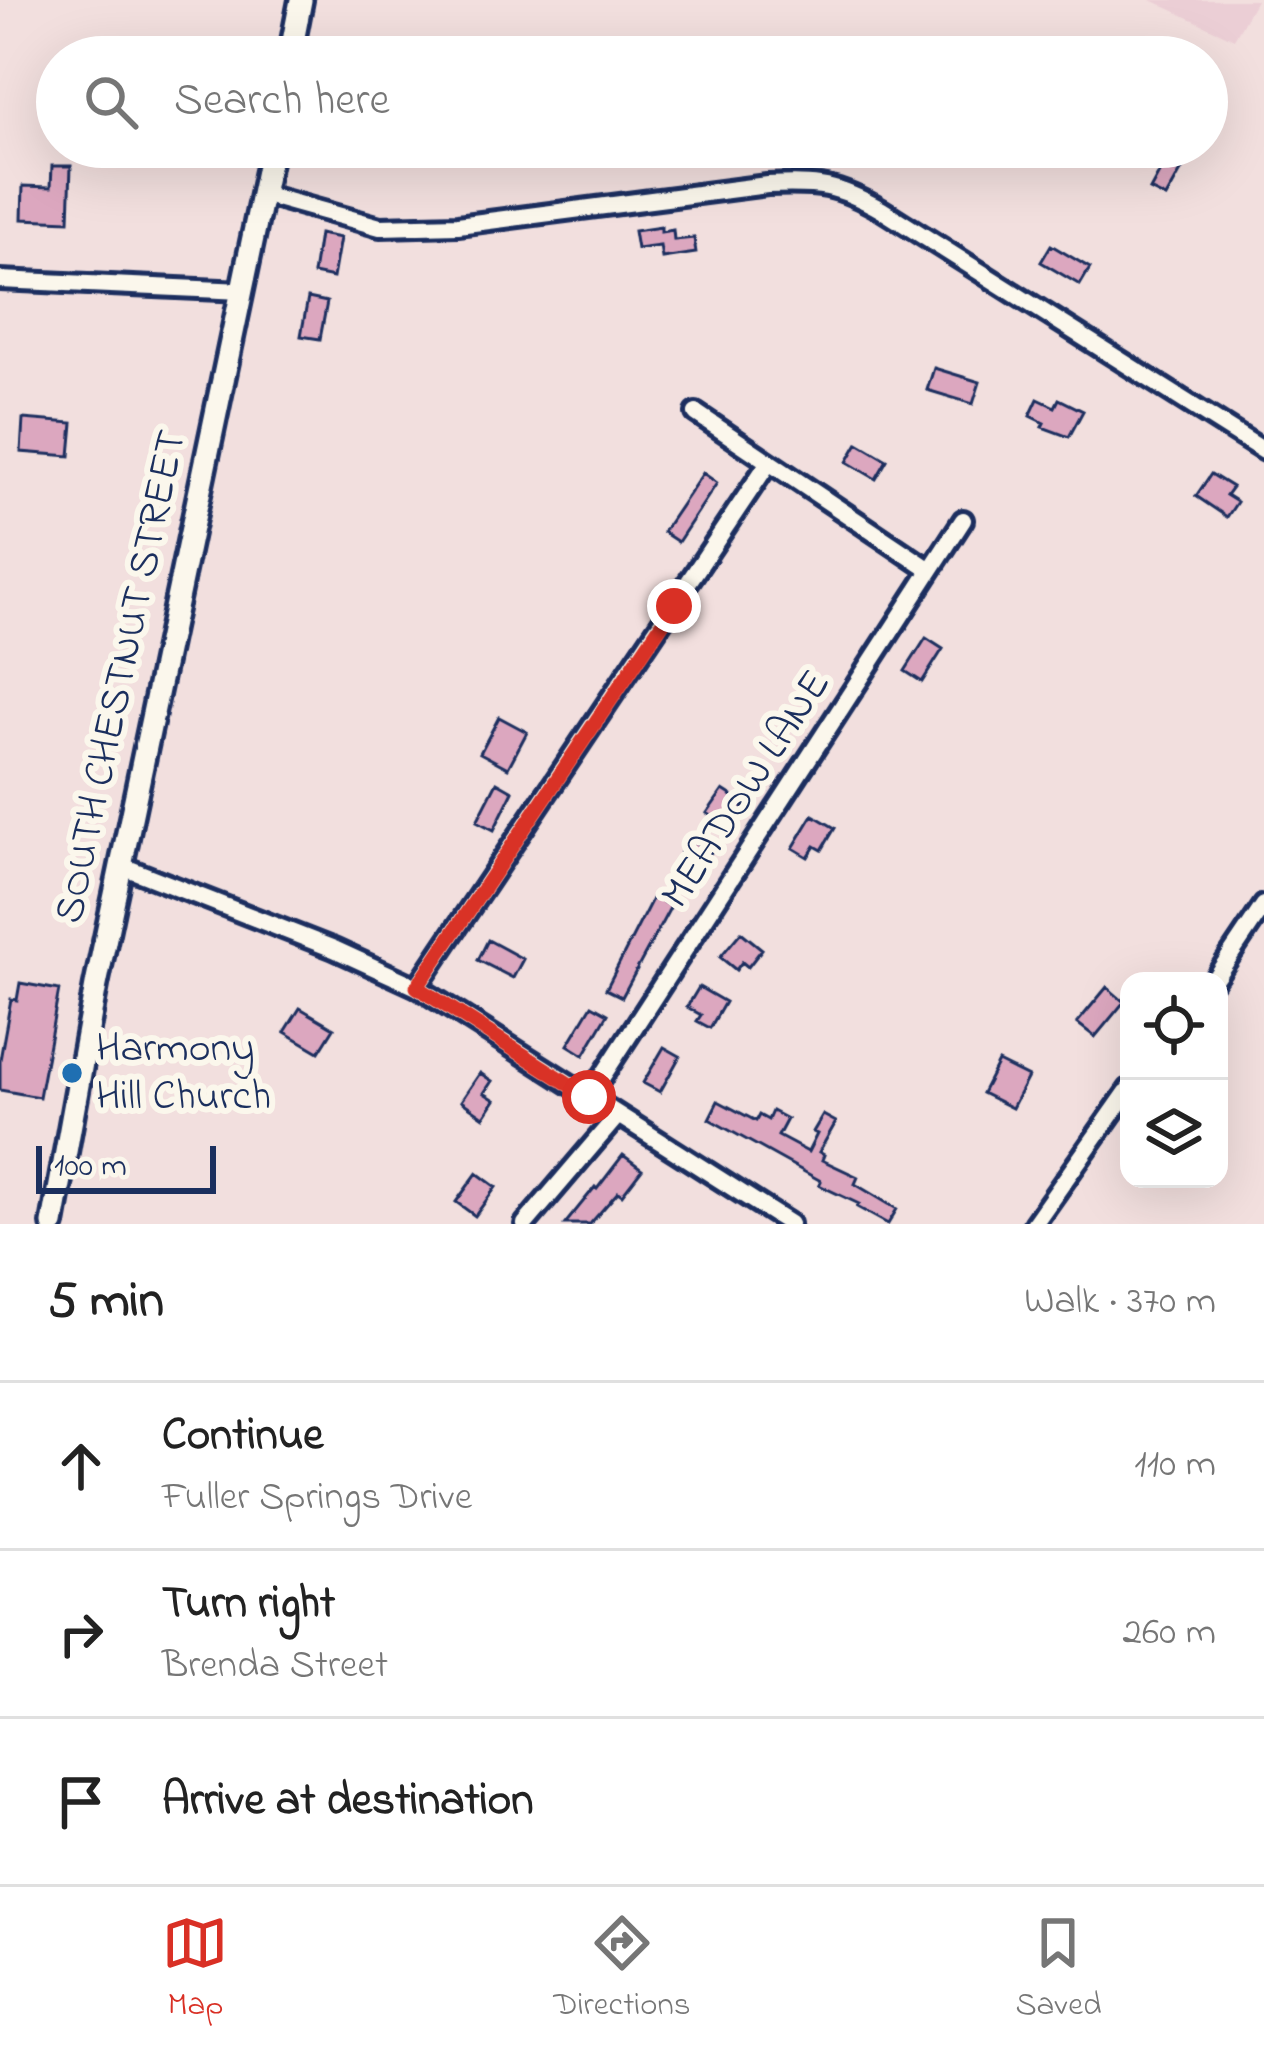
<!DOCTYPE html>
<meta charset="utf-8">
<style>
body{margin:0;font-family:"Indie Flower",sans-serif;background:#f6f6f6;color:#222}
.controls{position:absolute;right:36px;bottom:36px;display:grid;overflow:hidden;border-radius:24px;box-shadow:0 12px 48px #0002}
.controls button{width:108px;height:108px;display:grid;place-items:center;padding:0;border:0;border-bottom:3px solid #e0e0e0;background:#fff;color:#222;font:60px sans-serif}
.scale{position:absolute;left:36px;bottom:30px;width:180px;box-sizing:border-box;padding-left:12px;border:6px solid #1b2f5e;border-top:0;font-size:33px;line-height:42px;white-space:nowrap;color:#1b2f5e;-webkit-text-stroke:9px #fbf7ec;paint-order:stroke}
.stop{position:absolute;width:36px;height:36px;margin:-27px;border:9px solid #d93025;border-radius:50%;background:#fff}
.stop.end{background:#d93025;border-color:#fff;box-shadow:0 3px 12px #0008}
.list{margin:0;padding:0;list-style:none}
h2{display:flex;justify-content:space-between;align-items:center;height:156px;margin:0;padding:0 48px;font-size:51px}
h2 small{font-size:39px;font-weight:400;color:#767676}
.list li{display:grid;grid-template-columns:78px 1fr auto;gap:36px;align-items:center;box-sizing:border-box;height:168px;padding:0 48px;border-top:3px solid #e0e0e0}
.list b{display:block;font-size:45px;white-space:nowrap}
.list p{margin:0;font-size:39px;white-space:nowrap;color:#767676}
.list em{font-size:39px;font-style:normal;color:#767676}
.icon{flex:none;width:66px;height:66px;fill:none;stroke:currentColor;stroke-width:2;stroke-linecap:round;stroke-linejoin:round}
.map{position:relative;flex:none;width:1264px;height:1224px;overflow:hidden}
.search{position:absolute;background:#fff;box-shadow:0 12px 48px #0002;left:36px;right:36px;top:36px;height:132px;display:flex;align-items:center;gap:30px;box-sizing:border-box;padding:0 42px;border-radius:66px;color:#767676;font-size:45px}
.sheet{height:660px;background:#fff}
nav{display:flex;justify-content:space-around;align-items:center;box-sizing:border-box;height:168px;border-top:3px solid #e0e0e0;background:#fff;font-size:33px;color:#767676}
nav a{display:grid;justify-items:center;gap:6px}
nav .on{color:#d93025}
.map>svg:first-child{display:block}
.built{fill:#ebced5}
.building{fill:#dca7bf;stroke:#1b2f5e;stroke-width:3}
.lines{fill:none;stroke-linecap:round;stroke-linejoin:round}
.minor-casing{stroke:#1b2f5e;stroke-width:26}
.major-casing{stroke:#1b2f5e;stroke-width:30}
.minor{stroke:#fbf7ec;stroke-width:16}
.major{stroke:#fbf7ec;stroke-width:21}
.route{stroke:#d93025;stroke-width:15}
.poi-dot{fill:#1f6fb2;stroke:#fbf7ec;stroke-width:4.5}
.labels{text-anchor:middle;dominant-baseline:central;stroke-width:12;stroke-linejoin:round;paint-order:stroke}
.street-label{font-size:42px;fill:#1b2f5e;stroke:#fbf7ec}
.poi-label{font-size:42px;fill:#1b2f5e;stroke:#fbf7ec;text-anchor:start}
</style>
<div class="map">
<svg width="1264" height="1224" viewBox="0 0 1264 1224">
<rect width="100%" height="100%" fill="#f2dfde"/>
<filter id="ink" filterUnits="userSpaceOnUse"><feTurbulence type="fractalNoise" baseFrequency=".00833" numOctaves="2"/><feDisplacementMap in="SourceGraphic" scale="24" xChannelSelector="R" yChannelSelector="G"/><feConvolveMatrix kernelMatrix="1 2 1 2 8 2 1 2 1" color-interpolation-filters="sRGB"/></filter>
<g filter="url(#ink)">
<path class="built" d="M 1151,0 L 1256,0 L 1234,39 Z"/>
<path class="building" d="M 1170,153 L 1186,162 L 1166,198 L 1150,190 Z
M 52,166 L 71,166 L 69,221 L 22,219 L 23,186 L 51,187 Z
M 661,227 L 661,232 L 673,230 L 674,240 L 694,238 L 696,253 L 662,258 L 660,246 L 637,249 L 634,231 Z
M 319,234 L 340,238 L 333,278 L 313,274 Z
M 1051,245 L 1090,268 L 1080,285 L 1041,262 Z
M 308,298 L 327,302 L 320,339 L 301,336 Z
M 934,368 L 980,382 L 973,404 L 927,390 Z
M 1038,399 L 1055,407 L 1059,399 L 1083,411 L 1069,437 L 1042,427 L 1044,423 L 1030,416 Z
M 23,419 L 73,423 L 70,456 L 21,452 Z
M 858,443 L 887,460 L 876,479 L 847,462 Z
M 703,473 L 717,483 L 678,542 L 663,532 Z
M 1211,474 L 1232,487 L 1226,495 L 1237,502 L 1227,517 L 1196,496 Z
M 926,638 L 943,649 L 922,682 L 905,671 Z
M 499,717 L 527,732 L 508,768 L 480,753 Z
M 497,782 L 513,791 L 494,830 L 477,821 Z
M 723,790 L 745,804 L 730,828 L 707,813 Z
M 813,815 L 835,828 L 822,850 L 815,846 L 808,857 L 793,848 Z
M 689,839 L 711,852 L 693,882 L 671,869 Z
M 653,897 L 671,906 L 622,997 L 606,989 Z
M 741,932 L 762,949 L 748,967 L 742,962 L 736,970 L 720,957 Z
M 488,940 L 523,959 L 513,978 L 478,960 Z
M 20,983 L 59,990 L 39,1097 L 0,1090 L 0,1060 L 11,999 L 17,1000 Z
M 699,987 L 725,1002 L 710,1028 L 697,1021 L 701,1015 L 687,1007 Z
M 1107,987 L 1124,1002 L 1095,1037 L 1077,1023 Z
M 592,1005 L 608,1014 L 584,1055 L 568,1045 Z
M 300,1008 L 334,1028 L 319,1052 L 285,1032 Z
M 664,1047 L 680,1056 L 660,1092 L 643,1083 Z
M 998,1062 L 1028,1077 L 1012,1108 L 982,1093 Z
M 480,1073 L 492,1081 L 484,1093 L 495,1100 L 484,1117 L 461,1101 Z
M 718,1101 L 756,1121 L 759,1115 L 768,1120 L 772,1111 L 787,1119 L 778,1136 L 808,1152 L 817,1134 L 813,1132 L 823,1115 L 836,1122 L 819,1152 L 824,1155 L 822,1160 L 858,1177 L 855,1184 L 897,1209 L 888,1224 L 857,1207 L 859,1204 L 819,1185 L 821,1181 L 709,1119 Z
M 623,1155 L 642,1169 L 622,1195 L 618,1192 L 590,1224 L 565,1224 L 595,1187 L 597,1189 Z
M 477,1173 L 496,1187 L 475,1216 L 456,1202 Z"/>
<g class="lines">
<defs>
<path id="minor" d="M 262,194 L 380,227 L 458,225 L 767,185 C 819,183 836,184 882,210 L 1264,451
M 0,280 L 243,291
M 696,413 L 930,570
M 122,866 L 334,949 L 417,987 L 790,1224
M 1213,981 L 1264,905
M 417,987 L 769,462
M 589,1097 L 963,520
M 525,1224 L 618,1115
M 1034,1224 L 1129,1089"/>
<path id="major" d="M 290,57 L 301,0
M 53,1224 L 96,985 L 272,147"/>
</defs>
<use href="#minor" class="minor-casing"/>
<use href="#major" class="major-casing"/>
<use href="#minor" class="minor"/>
<use href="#major" class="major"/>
</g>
</g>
<g class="lines" filter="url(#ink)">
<path class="route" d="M 589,1097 L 417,987 L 674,606"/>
</g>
<circle class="poi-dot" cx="72" cy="1073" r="12"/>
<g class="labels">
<g class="street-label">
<text transform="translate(122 677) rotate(-78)">SOUTH CHESTNUT STREET</text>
<text transform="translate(747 790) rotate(-57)">MEADOW LANE</text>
</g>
<g class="poi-label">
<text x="96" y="1049">Harmony<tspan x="96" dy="48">Hill Church</tspan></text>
</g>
</g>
</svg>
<div class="controls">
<button><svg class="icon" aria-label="locate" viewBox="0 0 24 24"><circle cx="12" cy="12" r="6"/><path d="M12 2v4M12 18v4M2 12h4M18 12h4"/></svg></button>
<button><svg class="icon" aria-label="layers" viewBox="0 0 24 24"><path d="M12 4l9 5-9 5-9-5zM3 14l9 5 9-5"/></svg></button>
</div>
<div class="scale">100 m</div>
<div class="stop" style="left:589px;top:1097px"></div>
<div class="stop end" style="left:674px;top:606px"></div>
<div class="search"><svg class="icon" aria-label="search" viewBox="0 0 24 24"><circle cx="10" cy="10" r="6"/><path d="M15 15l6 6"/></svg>Search here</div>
</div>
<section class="sheet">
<h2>5 min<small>Walk · 370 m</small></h2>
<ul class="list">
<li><svg class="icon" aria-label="ahead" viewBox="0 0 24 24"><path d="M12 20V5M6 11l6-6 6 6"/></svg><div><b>Continue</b><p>Fuller Springs Drive</p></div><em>110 m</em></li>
<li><svg class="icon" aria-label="right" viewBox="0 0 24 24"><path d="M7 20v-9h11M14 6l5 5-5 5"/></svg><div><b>Turn right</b><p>Brenda Street</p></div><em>260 m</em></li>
<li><svg class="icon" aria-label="arrive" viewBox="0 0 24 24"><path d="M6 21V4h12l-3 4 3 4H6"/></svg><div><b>Arrive at destination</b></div></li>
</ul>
</section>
<nav>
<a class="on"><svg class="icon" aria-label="map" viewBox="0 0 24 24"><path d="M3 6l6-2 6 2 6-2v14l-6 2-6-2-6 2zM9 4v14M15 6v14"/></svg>Map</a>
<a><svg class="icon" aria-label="directions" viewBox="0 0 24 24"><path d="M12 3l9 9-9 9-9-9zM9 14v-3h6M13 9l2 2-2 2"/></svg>Directions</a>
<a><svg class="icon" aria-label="saved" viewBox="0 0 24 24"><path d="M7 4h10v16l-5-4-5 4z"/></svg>Saved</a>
</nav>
